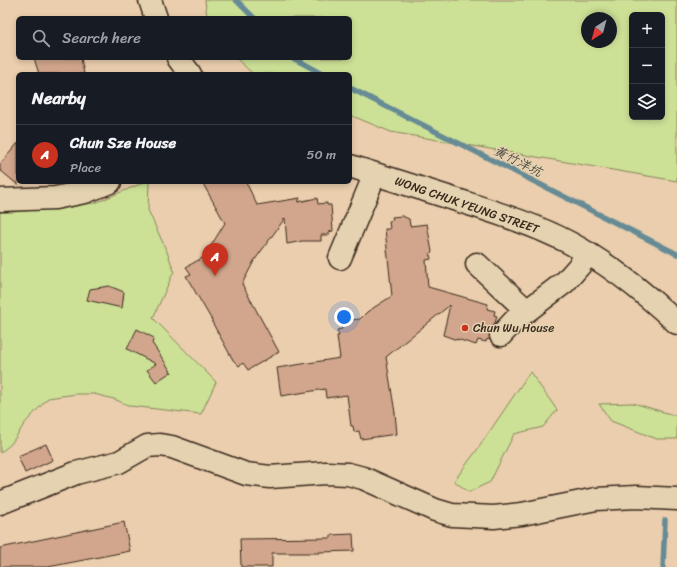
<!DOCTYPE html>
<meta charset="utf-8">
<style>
body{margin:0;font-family:Sriracha,"LXGW WenKai TC",sans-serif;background:#20242c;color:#f1f3f6}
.controls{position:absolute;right:12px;top:12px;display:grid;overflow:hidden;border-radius:6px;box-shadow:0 2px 6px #0003}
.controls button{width:36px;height:36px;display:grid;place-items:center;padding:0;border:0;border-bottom:1px solid #363941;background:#171b24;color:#f1f3f6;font:20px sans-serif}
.compass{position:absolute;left:581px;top:12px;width:36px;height:36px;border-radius:50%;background:#171b24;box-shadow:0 2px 6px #0003;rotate:216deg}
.you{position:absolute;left:344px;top:317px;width:14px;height:14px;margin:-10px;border:3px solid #fff;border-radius:50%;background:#1a73e8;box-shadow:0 0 0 6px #1a73e833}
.badge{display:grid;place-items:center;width:26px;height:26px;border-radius:50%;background:#c8321e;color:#fff;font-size:13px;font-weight:700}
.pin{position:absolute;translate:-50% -33px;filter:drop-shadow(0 1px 2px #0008)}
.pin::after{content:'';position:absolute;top:21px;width:14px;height:12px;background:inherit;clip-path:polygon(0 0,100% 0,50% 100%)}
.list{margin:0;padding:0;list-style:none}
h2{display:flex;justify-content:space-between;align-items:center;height:52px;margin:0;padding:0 16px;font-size:17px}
h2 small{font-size:13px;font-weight:400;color:#9ea1a6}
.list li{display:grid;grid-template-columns:26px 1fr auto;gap:12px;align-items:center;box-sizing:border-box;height:60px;padding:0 16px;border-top:1px solid #363941}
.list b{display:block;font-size:15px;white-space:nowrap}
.list p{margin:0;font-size:13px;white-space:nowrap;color:#9ea1a6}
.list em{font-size:13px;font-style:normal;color:#9ea1a6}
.icon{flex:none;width:22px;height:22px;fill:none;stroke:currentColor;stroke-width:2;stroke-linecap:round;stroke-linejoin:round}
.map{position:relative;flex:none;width:677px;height:567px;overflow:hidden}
.search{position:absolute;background:#171b24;box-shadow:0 2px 6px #0003;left:16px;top:16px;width:336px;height:44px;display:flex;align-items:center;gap:10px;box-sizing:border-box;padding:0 14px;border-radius:6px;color:#9ea1a6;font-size:15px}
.panel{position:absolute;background:#171b24;box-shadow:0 2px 6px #0003;left:16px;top:72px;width:336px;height:112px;border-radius:6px}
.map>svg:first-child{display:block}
.green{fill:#cce196;stroke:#84865a;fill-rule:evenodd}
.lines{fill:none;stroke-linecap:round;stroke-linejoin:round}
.stream{stroke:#668b95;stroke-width:5.5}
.building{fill:#d1a68c;stroke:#3b2a1e}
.minor-casing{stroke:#3b2a1e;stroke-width:25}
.minor{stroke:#e5d2b0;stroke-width:22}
.poi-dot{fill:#c8321e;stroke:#e5d2b0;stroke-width:1.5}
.labels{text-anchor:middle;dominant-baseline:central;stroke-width:3;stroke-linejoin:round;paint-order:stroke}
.street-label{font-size:12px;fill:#3b2a1e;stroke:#e5d2b0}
.poi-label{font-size:12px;fill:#3b2a1e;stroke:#e5d2b0;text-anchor:start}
.water-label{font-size:13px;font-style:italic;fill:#46423c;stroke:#e5d2b0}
</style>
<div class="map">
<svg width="677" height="567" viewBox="0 0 677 567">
<rect width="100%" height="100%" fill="#eacead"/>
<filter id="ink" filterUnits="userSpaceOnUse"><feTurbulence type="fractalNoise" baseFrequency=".025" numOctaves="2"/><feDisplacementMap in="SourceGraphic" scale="8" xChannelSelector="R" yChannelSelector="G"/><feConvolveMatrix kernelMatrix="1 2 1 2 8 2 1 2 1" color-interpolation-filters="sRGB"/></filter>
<g filter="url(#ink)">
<path class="green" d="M 205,0 L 677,0 L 677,181 L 391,132 L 350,115 L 350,74 L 253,74 L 236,58 L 350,58 L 350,18 L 207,18 ZM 632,15 L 662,15 L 662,117 L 632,117 ZM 587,18 L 611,18 L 611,42 L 587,42 Z
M 145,182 L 149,182 L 148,210 L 167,252 L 174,271 L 153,318 L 216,382 L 201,414 L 130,406 L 114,399 L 94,394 L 76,394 L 48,398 L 25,423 L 11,444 L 0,453 L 0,212 L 14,212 L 95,203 Z
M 530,372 L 557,410 L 543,427 L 514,434 L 490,482 L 469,492 L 454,481 L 477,450 Z
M 633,403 L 677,416 L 677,439 L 657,439 L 611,421 L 599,404 Z"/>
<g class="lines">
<path class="stream" d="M 236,0 L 254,18
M 293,58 L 323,74
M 350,88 L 677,254
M 663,567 L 665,520"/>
</g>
<path class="building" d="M 34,58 L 81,58 L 84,74 L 39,74 Z
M 18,143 L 18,185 L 0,170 L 0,164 Z
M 202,182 L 246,182 L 257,205 L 300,198 L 298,202 L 317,198 L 318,204 L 327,203 L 327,205 L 331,205 L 333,231 L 329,232 L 329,235 L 321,235 L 321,241 L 302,241 L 287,244 L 285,218 L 254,261 L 242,284 L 279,352 L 248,370 L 243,363 L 239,366 L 233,360 L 212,322 L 213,322 L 186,276 L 191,274 L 186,267 L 204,257 L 225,223 Z
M 402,216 L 409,219 L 410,226 L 427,224 L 432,252 L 430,254 L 431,259 L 426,260 L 428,287 L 488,304 L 487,309 L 495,311 L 494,315 L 497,316 L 495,323 L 489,332 L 490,340 L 487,339 L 486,342 L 478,340 L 476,345 L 457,339 L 457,340 L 443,335 L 450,305 L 386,357 L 395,413 L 397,434 L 361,439 L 359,431 L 354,432 L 353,426 L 351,426 L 347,395 L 326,398 L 325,389 L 281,396 L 277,368 L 340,358 L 337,336 L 339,336 L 337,330 L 342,329 L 341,321 L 360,319 L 367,312 L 392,296 L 385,229 L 390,229 L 389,221 L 393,220 L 392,217 Z
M 109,286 L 124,292 L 122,308 L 87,300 L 90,289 Z
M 137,329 L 154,338 L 152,343 L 172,373 L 171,372 L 156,382 L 147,370 L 156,364 L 127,349 Z
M 46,444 L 53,460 L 25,473 L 18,456 Z
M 124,522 L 130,551 L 48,567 L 0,567 L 0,548 Z
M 353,534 L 354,551 L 319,552 L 319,553 L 272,553 L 272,567 L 241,567 L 240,539 L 331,538 L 331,535 Z"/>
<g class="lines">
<defs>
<path id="minor" d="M 150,0 L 156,18
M 178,58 L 190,74
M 350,166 C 387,178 423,189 460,201 C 497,213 533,224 568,242 C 608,263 644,292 677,323
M 0,200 L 55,198 L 85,192 L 110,182
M 340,258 L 375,174
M 477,264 L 527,311
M 501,335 L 515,320 L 565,282 L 580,265 L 587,254
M 0,503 L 76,473 L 119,462 L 147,446 L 160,445 L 172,447 L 246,474 L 270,477 L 326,473 L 348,474 L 363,478 L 435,510 L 452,515 L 494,517 L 522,514 L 596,499 L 636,497 L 677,499"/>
</defs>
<use href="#minor" class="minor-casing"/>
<use href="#minor" class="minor"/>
</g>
</g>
<circle class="poi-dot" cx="465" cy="328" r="4"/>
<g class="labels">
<g class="street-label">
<text transform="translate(467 205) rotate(19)">WONG CHUK YEUNG STREET</text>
</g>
<g class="poi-label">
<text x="473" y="328">Chun Wu House</text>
</g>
<g class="water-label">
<text transform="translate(518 161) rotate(27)">黃竹洋坑</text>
</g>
</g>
</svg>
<div class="controls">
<button>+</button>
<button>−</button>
<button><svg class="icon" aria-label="layers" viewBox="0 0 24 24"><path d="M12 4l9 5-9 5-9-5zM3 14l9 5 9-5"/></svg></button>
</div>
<svg class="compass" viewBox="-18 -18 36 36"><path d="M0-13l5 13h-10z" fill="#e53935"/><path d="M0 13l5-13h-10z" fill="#9ea1a6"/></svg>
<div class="you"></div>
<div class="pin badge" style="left:215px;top:276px">A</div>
<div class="search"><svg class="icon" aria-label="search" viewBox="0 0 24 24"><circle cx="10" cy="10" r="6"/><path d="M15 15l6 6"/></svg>Search here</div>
<section class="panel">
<h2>Nearby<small></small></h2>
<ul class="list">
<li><span class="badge">A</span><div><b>Chun Sze House</b><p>Place</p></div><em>50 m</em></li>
</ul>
</section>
</div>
